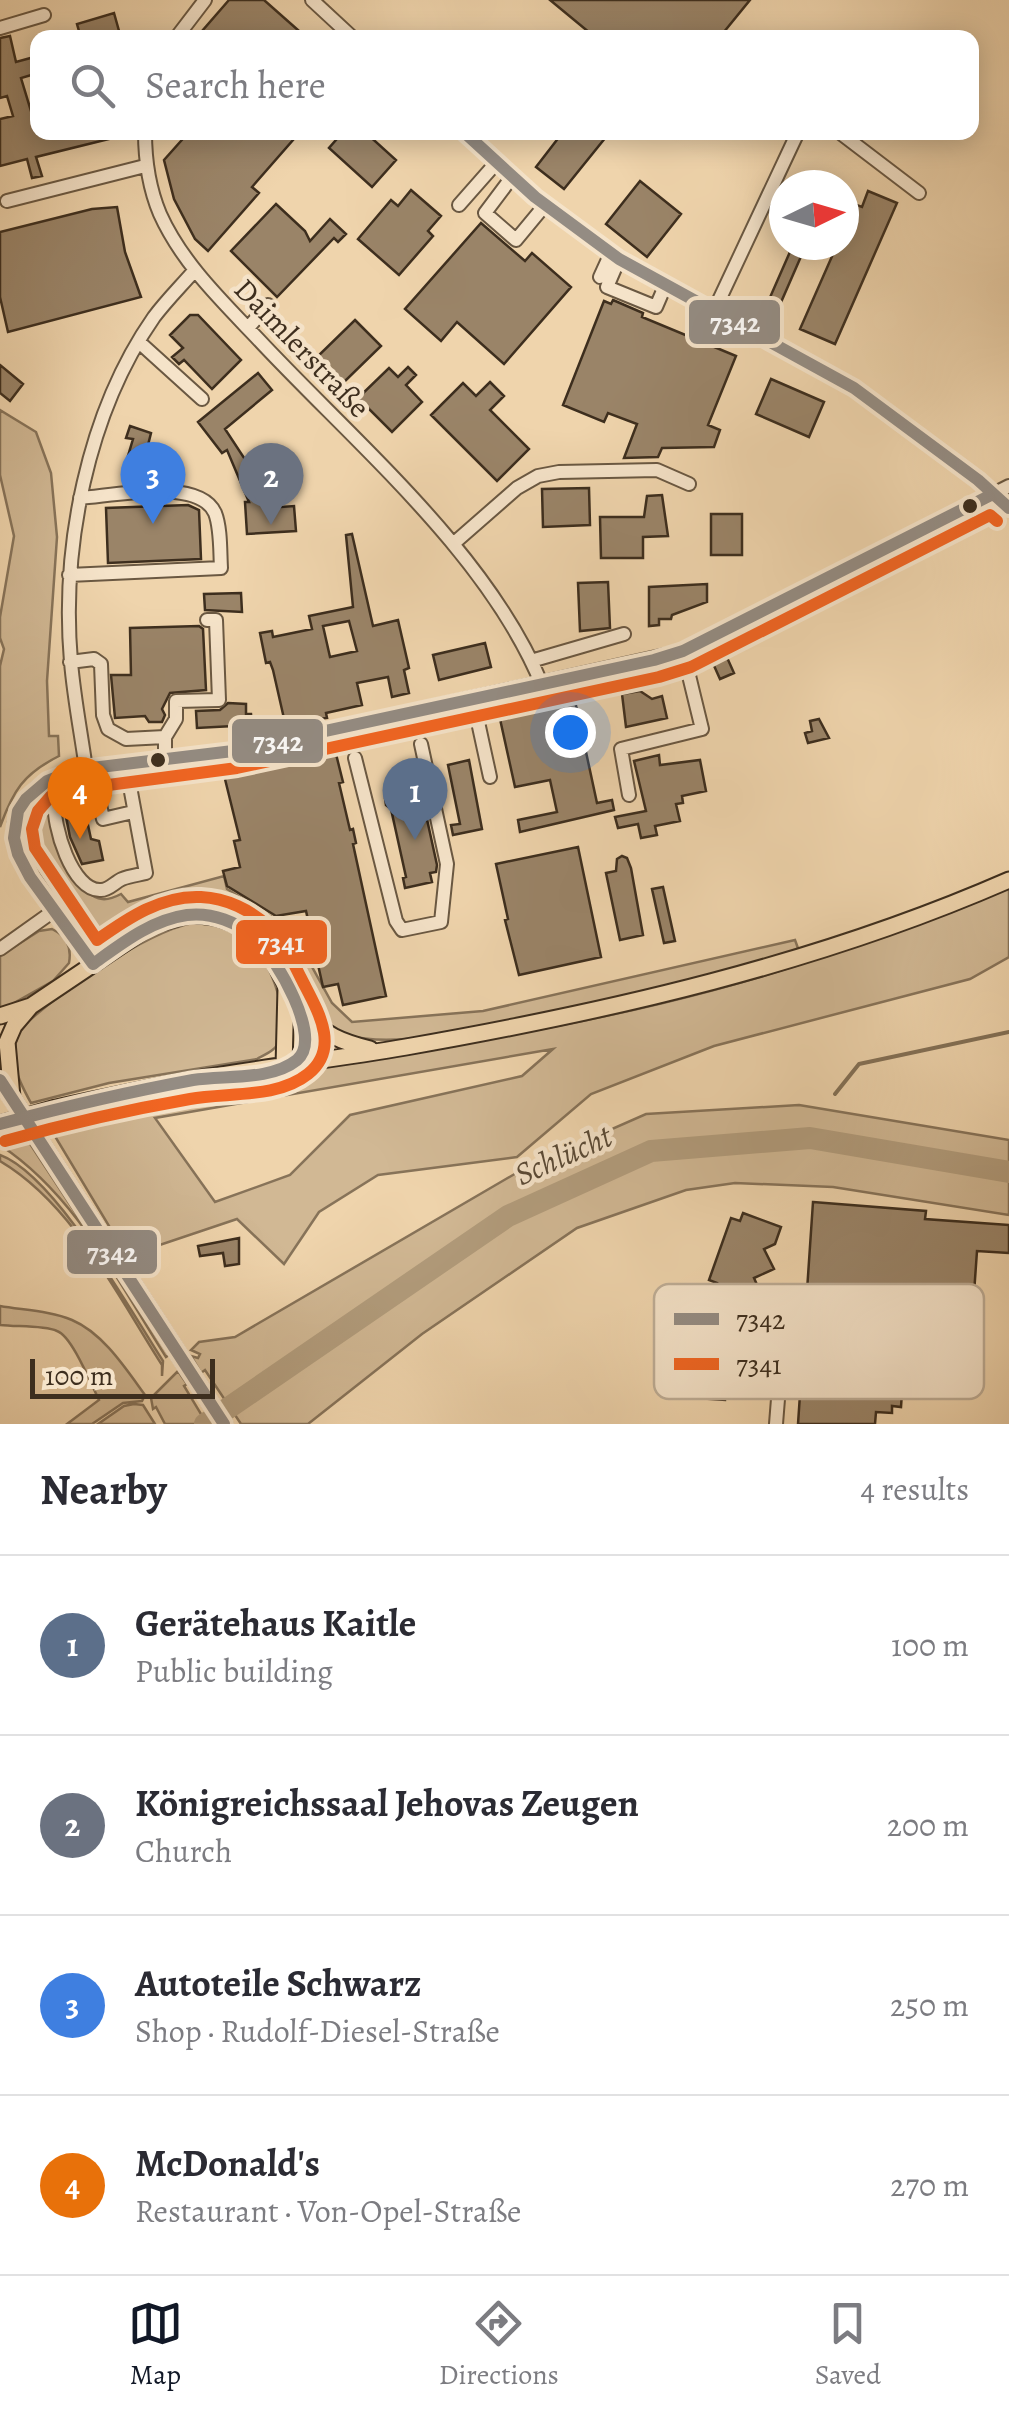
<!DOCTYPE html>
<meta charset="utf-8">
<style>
body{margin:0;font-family:Alegreya,serif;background:#f7f7f7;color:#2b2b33}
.compass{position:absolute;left:769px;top:170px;width:90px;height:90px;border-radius:50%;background:#fff;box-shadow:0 5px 25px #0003;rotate:85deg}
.scale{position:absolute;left:30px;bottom:25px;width:185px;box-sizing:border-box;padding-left:10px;border:5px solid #3d2e1e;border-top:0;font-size:28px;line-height:35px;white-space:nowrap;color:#3d2e1e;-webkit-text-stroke:8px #f5e3c9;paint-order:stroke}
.you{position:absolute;left:570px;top:732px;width:35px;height:35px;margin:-25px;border:8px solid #fff;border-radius:50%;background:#1a73e8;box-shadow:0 0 0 15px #1a73e833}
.badge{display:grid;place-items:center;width:65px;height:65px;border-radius:50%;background:#111827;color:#fff;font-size:32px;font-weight:700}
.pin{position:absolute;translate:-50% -82px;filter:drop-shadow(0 2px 5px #0008)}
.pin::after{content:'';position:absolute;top:52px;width:35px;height:30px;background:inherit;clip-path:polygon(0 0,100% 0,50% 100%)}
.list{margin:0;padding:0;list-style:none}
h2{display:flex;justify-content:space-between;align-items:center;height:130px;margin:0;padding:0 40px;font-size:42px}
h2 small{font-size:32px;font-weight:400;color:#7c7c81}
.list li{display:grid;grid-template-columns:65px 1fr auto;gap:30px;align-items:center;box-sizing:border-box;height:180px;padding:0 40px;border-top:2px solid #e1e1e2}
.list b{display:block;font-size:38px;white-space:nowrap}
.list p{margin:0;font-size:32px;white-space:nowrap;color:#7c7c81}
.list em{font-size:32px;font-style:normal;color:#7c7c81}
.icon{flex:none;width:55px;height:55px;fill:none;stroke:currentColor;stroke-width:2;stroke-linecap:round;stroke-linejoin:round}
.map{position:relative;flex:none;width:1009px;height:1424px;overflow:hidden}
.search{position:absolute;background:#fff;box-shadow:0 5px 25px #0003;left:30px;right:30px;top:30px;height:110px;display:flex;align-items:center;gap:25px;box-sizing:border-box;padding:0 35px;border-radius:20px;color:#7c7c81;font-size:38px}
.sheet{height:850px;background:#fff}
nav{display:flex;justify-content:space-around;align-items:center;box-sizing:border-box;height:140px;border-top:2px solid #e1e1e2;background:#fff;font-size:28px;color:#7c7c81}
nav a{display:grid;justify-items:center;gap:5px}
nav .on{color:#111827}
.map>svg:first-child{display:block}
.green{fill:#d1b894;stroke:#877359;stroke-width:2.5;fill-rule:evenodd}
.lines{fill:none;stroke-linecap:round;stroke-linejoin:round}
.stream{stroke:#837056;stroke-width:4}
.river{stroke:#b29c7c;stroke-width:22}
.building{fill:#9a8468;stroke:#3d2e1e;stroke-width:2.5;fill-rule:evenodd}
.minor-casing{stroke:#6a5842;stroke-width:16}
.major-casing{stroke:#3d2e1e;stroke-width:19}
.minor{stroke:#f5e3c9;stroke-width:12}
.major{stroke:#efd4ac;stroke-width:15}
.major-bridge-casing{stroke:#3d2e1e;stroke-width:19;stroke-linecap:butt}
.major-bridge{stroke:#efd4ac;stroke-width:15}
.bus-1-casing{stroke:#f5e3c9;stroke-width:20}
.bus-2-casing{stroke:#f5e3c9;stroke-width:20}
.bus-1{stroke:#948c83;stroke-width:12}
.bus-2{stroke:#f26522;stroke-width:12}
.bus-dot{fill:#3d2e1e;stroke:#f5e3c9;stroke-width:4}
.labels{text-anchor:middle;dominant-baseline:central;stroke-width:9;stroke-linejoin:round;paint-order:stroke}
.street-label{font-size:30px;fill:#3d2e1e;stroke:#f5e3c9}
.water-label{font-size:32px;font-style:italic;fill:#5a4a36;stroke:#f5e3c9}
.key{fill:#f5e3c9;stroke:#bead96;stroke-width:2.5}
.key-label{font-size:28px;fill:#3d2e1e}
.line-badge{stroke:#f5e3c9;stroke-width:4}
.badge-label{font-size:28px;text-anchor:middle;font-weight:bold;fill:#fff}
</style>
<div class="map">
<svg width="1009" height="1424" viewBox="0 0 1009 1424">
<rect width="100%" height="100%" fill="#efd4ac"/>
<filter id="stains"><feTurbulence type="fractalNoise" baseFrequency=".002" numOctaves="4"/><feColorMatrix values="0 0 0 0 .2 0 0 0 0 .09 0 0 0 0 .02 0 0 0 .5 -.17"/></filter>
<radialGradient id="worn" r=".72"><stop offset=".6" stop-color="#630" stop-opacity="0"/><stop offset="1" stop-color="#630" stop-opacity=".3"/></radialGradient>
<path class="green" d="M 0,410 L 36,432 L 51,473 L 57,537 L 47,681 L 49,736 L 58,736 L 59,756 C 23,774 13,791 0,827 L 0,666 L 4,649 L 0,638 L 0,617 L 14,536 L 0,475 Z
M 94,775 L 95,783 L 74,786 L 60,794 C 58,838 51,858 85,890 C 98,901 106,902 121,894 L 128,902 L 224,876 L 227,889 L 291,929 L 332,1003 L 352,1022 L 483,1011 L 795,940 L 799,951 C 698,979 599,1003 496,1023 C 449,1032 394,1048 346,1035 C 286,1019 292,921 214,909 C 197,906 178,907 162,913 C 140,921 122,937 98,934 L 57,890 L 50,890 C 12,826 13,789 94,775 Z
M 1009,888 L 1009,957 L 970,979 L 714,1046 L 591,1094 L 517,1157 L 378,1175 L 319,1212 L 284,1264 L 237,1219 L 127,1256 L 50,1128 L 99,1112 L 107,1120 L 111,1107 C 294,1066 481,1047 663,1003 C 782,975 896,933 1009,888 ZM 553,1049 L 522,1076 L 350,1115 L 290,1175 L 215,1202 L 155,1118 Z
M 192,923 C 211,924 228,927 244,938 C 270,956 288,1008 280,1039 C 277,1050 266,1054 257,1059 L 109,1083 L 31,1103 C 16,1076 8,1059 20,1029 C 56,995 144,933 192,923 Z
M 52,929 C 66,936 72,946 69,963 L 53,981 L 0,1011 L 0,956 L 39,931 Z
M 799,1105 L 1009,1140 L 1009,1215 L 833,1187 L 735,1183 L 686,1190 L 577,1228 L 422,1334 L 308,1424 L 241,1424 L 205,1370 L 201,1373 L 191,1356 L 198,1358 L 200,1354 L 191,1350 L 199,1342 L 235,1337 L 530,1165 L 646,1114 Z
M 21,1130 L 169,1355 L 166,1357 C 118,1282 76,1195 0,1145 L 0,1137 Z
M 0,1155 C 55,1175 130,1310 163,1361 L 162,1376 L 162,1365 C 117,1295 73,1204 0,1161 Z
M 0,1306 C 22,1310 51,1311 72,1320 C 103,1333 126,1369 145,1395 L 142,1401 L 123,1403 L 92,1424 L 67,1424 L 99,1400 C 91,1384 72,1336 57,1331 C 43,1325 17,1327 0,1325 Z
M 178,1371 L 187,1384 L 184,1386 L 207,1424 L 165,1424 L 156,1407 L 153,1409 L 151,1398 Z
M 134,1404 L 143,1405 L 155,1424 L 98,1424 L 124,1406 Z"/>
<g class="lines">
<path class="stream" d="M 835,1094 L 859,1064 L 1009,1032"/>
<path class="river" d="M 205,1424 L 508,1216 L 651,1151 L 810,1138 L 1009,1172"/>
</g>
<path class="building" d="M 229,0 L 264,0 L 307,38 L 196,38 Z
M 550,0 L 750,0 L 719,38 L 596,38 Z
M 114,13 L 121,38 L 81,38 L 77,24 Z
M 10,36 L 16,62 L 38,56 L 38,73 L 21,78 L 31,111 L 38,110 L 38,132 L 121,132 L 121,136 L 36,157 L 42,176 L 32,178 L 27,159 L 0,166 L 0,119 L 13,116 L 7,96 L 0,98 L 0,38 Z
M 189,132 L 300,132 L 252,187 L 259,193 L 208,251 L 195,239 L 174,199 L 164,160 Z
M 343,132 L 365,132 L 396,160 L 372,187 L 329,148 Z
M 563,132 L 610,132 L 564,189 L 536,167 Z
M 640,181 L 681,214 L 647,257 L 606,224 Z
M 411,190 L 441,216 L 428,231 L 433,236 L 399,275 L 358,239 L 391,200 L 398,206 Z
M 868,191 L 897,203 L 835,344 L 800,329 L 837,245 L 844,245 L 844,228 L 854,204 L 862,207 Z
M 276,204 L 305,231 L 310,241 L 330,219 L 346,234 L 338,242 L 334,238 L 277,297 L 231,251 Z
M 117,207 L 125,252 L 141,297 L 8,332 L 0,297 L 0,232 L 92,209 Z
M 481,223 L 525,261 L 532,253 L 571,287 L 504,364 L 457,322 L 441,341 L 405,309 Z
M 793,245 L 806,245 L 775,316 L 764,311 Z
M 613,300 L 643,313 L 642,317 L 736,356 L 708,425 L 720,430 L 714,447 L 662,448 L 658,457 L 624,458 L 637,424 L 608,413 L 604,422 L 563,405 L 604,301 L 611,304 Z
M 190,315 L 198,315 L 241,360 L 212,389 L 184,360 L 179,364 L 172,357 L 183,348 L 170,335 Z
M 355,320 L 381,346 L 342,384 L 316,358 Z
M 0,365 L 23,384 L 10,401 L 0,393 Z
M 408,367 L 416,375 L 406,385 L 422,402 L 392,432 L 358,398 L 389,368 L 398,377 Z
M 258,373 L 272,390 L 225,429 L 246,461 L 250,459 L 268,508 L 294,506 L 296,531 L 247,534 L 245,502 L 249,502 L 227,450 L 222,453 L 198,422 Z
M 771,379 L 824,402 L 809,437 L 756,414 Z
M 490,382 L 504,396 L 490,410 L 529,449 L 497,481 L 431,415 L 463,383 L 476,396 Z
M 130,426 L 151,433 L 144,461 L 128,456 L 133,439 L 126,438 Z
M 589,488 L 590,525 L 543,527 L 542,489 Z
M 662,495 L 668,536 L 643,537 L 643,558 L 601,558 L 600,517 L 644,517 L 647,496 Z
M 188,505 L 199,510 L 201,559 L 108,563 L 106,508 Z
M 711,514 L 742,514 L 742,555 L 711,555 Z
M 352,534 L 373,626 L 398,620 L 409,668 L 404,670 L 409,693 L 392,697 L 388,677 L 357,683 L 362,705 L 326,713 L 327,718 L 285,723 L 273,670 L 270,662 L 266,663 L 260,633 L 272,631 L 273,637 L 312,629 L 309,616 L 353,607 L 346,535 ZM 349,621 L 357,651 L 330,657 L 323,626 Z
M 608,582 L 610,628 L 580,631 L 578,583 Z
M 707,584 L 707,602 L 672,615 L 671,619 L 659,619 L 659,625 L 649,626 L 649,587 Z
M 241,593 L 242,612 L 205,610 L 204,594 Z
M 199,626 L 203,629 L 206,690 L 170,693 L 162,709 L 165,715 L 162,722 L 149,722 L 145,716 L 115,718 L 111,675 L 131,675 L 130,628 Z
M 485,643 L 491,667 L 439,680 L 433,655 Z
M 725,653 L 734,673 L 720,679 L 711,659 Z
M 640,691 L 652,699 L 662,696 L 667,718 L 626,727 L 622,694 Z
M 575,701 L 597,803 L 612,800 L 614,810 L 520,832 L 518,820 L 557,812 L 550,780 L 515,787 L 500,719 Z
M 228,703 L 246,704 L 246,714 L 251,714 L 252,725 L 197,728 L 196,711 L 220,710 Z
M 819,719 L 829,738 L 808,743 L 805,733 L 812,731 L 810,721 Z
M 334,746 L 343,782 L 339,783 L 350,830 L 353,829 L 356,843 L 353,844 L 386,996 L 343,1005 L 338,984 L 323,987 L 306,911 L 276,916 L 227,886 L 223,871 L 240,867 L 234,841 L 240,840 L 223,771 Z
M 659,755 L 660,765 L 700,760 L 706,791 L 682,796 L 683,803 L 676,804 L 680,821 L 655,826 L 657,835 L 641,838 L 638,824 L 618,828 L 615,817 L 646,811 L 634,761 Z
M 469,760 L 482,829 L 453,835 L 451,825 L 460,824 L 448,765 Z
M 409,773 L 419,783 L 437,865 L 436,872 L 430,873 L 432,882 L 405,888 L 403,878 L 406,877 L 391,809 L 386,805 L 385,798 L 400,775 Z
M 83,802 L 91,839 L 99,841 L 103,860 L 82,864 L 70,837 L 65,812 L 67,805 Z
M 578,847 L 601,957 L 519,975 L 505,920 L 508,919 L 496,864 Z
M 622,856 L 627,858 L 631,868 L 643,935 L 620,940 L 606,873 L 616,871 L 617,859 Z
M 663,887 L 675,941 L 664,943 L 652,889 Z
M 813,1202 L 926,1211 L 925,1219 L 1009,1225 L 1009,1253 L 977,1251 L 971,1336 L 906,1332 L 901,1407 L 892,1406 L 892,1413 L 876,1412 L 875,1424 L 798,1424 Z
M 743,1213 L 781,1227 L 775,1244 L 764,1249 L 774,1269 L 754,1278 L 758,1287 L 752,1303 L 715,1289 L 717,1283 L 709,1280 L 731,1218 L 740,1221 Z
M 239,1238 L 239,1264 L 225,1266 L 223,1253 L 200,1256 L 198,1246 Z
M 685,1338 L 729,1341 L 725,1400 L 682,1397 Z"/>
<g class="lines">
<defs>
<path id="minor" d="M 312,0 L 353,38
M 0,28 L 44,15
M 176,38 L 205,0
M 145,132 C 145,161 149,188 160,214 C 182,263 222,301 258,339 C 354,442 488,553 542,685
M 463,132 L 535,197 L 619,259 L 854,388 L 978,480 L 1009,508
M 839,132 L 919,193
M 512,177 L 485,213 L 516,240 L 545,205
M 7,201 L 145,166
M 459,205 L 496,163
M 619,259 L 607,287 L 656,307 L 665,286
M 600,277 L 611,253
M 714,311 L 798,132
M 248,328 L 268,305
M 139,342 L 202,399
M 453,544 L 517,488 L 538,476 L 559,472 L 657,470 L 689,484
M 69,575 L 221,568 C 220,552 221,528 215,513 C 199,477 112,496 80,498
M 531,661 L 624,634
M 70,662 L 94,659 L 101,664 L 103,715 L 108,729 L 126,739 L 165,737 L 165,760
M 473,699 L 490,777
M 165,737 L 176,719 L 176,701 L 219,700 L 216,620 L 207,620
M 355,758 L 396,921 L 402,930 L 441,922 L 447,864 L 421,744
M 121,766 L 99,800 L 103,819 L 133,812
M 86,769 C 81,733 74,698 71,662 C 61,548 87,413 154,317 C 166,301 181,286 194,271
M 107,786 L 63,796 L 55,802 C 52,824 72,892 101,890 C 109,890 115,882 122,879 C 129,876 138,875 146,873 L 126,765
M 629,795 L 621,749 L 702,729 L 683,651
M 0,949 L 55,910
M 93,964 C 80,948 69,930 57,913 C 44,894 25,876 18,854 C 2,811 35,779 75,770 L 233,751 L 683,651 L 1009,486
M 770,1352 L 780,1374 L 776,1424"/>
<path id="major" d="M 305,1013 C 324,1035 342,1042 370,1049
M 0,1016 L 31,1006
M 284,1067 L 286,988
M 8,1092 L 224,1424
M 12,1097 L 7,1042 L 14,1026 L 31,1006 L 150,926 L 191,914 L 216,917 L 238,925 L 269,952 L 306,1023 L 309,1040 L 304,1054 L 289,1064
M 56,1108 C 103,1098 150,1087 197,1079 C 266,1067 336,1059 406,1047 C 611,1011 817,964 1009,880"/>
</defs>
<use href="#minor" class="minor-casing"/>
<use href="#major" class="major-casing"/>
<use href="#minor" class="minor"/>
<use href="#major" class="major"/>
<defs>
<path id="major-bridge" d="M 0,1124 L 56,1108"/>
</defs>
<use href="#major-bridge" class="major-bridge-casing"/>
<use href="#major-bridge" class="major-bridge"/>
<defs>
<path id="bus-1" d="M 464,132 L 535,197 L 619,259 L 854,388 L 978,480 L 1009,508
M 93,964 L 30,877 L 18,854 L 14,838 L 18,811 L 26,799 L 47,781 L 75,770 L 233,751 L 654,660 L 683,651 L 993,494
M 0,1080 L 224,1424
M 0,1124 C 64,1107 128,1092 193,1080 C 224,1075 271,1081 297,1060 C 324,1038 276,958 256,939 C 238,922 212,912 187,915 C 151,920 121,944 93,964"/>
<path id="bus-2" d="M 5,1141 C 66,1124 127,1110 190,1099 C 226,1092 277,1099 308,1074 C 342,1047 316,1008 301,978 C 292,960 284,942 269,927 C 251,910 226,898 201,897 C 162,895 128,918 97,940 L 35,848 L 32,829 L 38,811 L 51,796 L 63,791 L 237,768 L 659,677 L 691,667 L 990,515 L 997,521"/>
</defs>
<use href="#bus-1" class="bus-1-casing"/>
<use href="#bus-2" class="bus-2-casing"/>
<use href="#bus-1" class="bus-1"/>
<use href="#bus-2" class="bus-2"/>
</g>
<g class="bus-dot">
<circle cx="970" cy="506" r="9"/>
<circle cx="158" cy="760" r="9"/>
</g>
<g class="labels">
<g class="street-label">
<text transform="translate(302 348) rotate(46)">Daimlerstraße</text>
</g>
<g class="water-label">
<text transform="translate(563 1155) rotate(-24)">Schlücht</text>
</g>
</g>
<rect x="654" y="1284" width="330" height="115" rx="15" class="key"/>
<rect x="674" y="1313" width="45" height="12" fill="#948c83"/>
<rect x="674" y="1358" width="45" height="12" fill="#f26522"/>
<g class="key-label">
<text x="736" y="1329">7342</text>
<text x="736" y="1374">7341</text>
</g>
<g class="line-badge">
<rect x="687" y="298" width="95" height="48" rx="10" fill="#948c83"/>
<rect x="230" y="717" width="95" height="48" rx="10" fill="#948c83"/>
<rect x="234" y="918" width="95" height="48" rx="10" fill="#f26522"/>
<rect x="65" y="1228" width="94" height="48" rx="10" fill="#948c83"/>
</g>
<g class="badge-label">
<text x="735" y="332">7342</text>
<text x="278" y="751">7342</text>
<text x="281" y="952">7341</text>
<text x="112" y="1262">7342</text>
</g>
<rect width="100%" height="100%" filter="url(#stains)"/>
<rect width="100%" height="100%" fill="url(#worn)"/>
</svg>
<svg class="compass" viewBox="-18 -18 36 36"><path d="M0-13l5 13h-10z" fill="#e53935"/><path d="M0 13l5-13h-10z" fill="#7c7c81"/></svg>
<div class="scale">100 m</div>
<div class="you"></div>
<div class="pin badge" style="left:415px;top:840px;background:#5c6f8a">1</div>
<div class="pin badge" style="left:271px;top:525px;background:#6b7280">2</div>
<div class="pin badge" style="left:153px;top:524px;background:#3f7fe0">3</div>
<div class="pin badge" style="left:80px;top:839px;background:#e8710a">4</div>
<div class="search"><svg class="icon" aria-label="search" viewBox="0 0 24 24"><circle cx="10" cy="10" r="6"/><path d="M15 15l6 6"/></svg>Search here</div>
</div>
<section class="sheet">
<h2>Nearby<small>4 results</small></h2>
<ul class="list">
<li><span class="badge" style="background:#5c6f8a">1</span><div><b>Gerätehaus Kaitle</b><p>Public building</p></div><em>100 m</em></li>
<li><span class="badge" style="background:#6b7280">2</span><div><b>Königreichssaal Jehovas Zeugen</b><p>Church</p></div><em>200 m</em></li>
<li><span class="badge" style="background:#3f7fe0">3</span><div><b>Autoteile Schwarz</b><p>Shop · Rudolf-Diesel-Straße</p></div><em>250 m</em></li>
<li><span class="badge" style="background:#e8710a">4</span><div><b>McDonald's</b><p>Restaurant · Von-Opel-Straße</p></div><em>270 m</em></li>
</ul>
</section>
<nav>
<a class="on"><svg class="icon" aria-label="map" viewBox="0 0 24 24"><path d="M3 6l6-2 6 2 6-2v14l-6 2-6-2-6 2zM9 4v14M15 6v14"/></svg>Map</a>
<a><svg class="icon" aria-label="directions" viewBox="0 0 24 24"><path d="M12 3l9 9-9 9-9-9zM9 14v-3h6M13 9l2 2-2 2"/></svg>Directions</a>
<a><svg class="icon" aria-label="saved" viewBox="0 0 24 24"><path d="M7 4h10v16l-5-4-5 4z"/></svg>Saved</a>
</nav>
